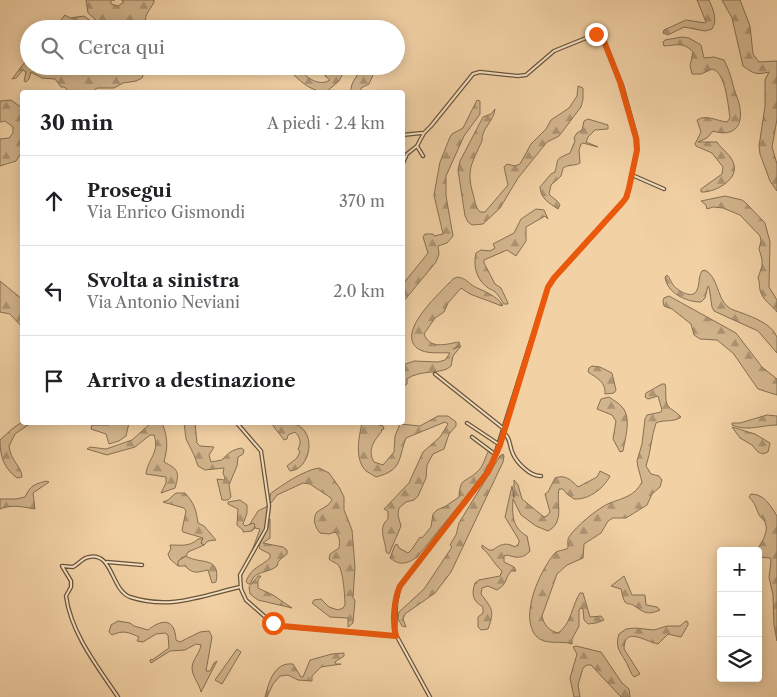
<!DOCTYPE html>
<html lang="it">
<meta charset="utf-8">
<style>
body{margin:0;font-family:"Libre Caslon Text",serif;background:#f6f6f6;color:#202124}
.controls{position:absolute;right:15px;bottom:15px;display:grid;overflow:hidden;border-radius:5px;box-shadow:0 2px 12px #0003}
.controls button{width:45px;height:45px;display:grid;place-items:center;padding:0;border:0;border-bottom:1px solid #e0e0e0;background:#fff;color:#202124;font:25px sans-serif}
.stop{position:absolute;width:15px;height:15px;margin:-11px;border:4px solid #ea580c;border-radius:50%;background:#fff}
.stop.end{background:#ea580c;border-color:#fff;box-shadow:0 1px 5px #0008}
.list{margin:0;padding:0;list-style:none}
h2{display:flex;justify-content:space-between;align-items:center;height:65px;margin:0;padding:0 20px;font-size:21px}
h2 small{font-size:16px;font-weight:400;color:#757577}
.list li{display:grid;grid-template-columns:32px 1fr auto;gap:15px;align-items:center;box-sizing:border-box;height:90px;padding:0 20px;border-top:1px solid #e0e0e0}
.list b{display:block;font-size:19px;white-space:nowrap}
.list p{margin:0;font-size:16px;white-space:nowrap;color:#757577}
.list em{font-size:16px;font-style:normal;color:#757577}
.icon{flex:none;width:28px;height:28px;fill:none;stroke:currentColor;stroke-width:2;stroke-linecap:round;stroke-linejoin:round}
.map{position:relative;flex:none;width:777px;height:697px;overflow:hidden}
.search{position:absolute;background:#fff;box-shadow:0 2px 12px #0003;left:20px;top:20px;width:385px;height:55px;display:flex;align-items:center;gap:12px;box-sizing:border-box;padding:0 18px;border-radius:28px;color:#757577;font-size:19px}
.panel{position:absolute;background:#fff;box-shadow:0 2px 12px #0003;left:20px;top:90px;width:385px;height:335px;border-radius:5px}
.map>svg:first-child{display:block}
.green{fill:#d3b58d;stroke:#867052}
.forest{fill:url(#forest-firs);stroke:#867052}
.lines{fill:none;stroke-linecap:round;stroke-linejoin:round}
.street-casing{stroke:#68543a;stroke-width:4.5}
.street{stroke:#f7e1c4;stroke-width:2}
.route{stroke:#ea580c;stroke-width:6}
</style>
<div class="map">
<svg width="777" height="697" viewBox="0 0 777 697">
<defs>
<pattern id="forest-firs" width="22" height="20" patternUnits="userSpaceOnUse" patternTransform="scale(1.25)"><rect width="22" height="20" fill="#d3b58d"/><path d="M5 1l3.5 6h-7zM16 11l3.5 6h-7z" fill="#ac9372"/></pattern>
</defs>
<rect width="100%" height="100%" fill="#f2d1a5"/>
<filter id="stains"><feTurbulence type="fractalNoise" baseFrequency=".004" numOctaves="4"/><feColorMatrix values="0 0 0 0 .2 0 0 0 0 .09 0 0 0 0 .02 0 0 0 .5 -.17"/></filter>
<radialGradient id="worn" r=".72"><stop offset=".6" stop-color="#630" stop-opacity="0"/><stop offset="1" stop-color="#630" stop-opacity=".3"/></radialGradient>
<path class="green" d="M 114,422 L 129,423 L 126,436 L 119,441 L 109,444 L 106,434 L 91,429 L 92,425 L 109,425 Z
M 268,506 L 265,530 L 253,552 L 252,551 L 260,529 L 255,528 L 254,524 L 250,524 L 258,511 Z
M 198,539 L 203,539 L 201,543 L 204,545 L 188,552 L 186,556 L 181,558 L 178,566 L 170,559 L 168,554 L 171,549 L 170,545 C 180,545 190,547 198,539 Z
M 118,621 L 130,623 L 134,626 L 148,630 C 163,618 175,619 176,640 L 180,642 L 200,632 L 209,631 L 212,637 L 206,671 L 210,671 L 214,663 L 217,661 L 201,692 C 199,683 192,676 192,668 C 192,660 200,653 201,645 L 196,644 L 185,650 L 170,651 L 151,663 L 150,661 L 151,659 L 152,660 L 169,648 L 168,635 L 165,633 L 156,634 L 143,642 L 137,641 L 139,637 C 128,632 123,630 112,635 L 109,632 L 111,625 Z
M 237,649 L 241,652 L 222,684 L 215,680 Z"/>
<path class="forest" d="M 86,0 L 115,0 L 111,0 L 111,4 L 118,6 L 124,2 L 121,0 L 154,0 L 154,2 C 149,12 142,16 147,29 L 53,29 L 65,15 L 70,18 L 84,16 L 92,22 L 96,22 L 95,19 L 88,13 Z
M 697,0 L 709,0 C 713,9 718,20 712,29 L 705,31 L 684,27 L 668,35 L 663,33 L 664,30 L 686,20 L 705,23 L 706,22 Z
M 722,0 L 740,0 L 750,26 L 753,54 L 759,62 L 777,61 L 777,119 L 772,147 L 777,164 L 777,191 L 770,181 L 760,154 L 759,146 L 765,107 L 765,80 L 769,72 C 756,75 754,74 743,66 L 732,18 Z
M 682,37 L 689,38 L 701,45 L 704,58 L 714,57 L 724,60 C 730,72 731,77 734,89 C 736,95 739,101 740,108 C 743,128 732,137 713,131 L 707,138 L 698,142 L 717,142 C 722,150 732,155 734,165 C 738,181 713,193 701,192 L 701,189 L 722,174 L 723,167 L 712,153 L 696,146 L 695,144 L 701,132 L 697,120 C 706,114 717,121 727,122 L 730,118 C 728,106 726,72 712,69 L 701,74 L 692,74 L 690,66 L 693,52 C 684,42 677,45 664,46 L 663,42 L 665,40 Z
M 25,62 L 29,63 L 29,66 L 138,66 L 143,75 L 142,78 L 136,81 L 123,83 L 114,88 L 97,88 L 92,92 L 70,92 L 64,87 L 61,87 L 55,79 L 42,78 L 31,72 L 29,79 L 26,82 L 24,81 L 26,72 L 23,70 L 16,78 L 12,79 Z
M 293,66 L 309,66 L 303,70 L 302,72 C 310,80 320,86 330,80 L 325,76 C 330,68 338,66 347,66 L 339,81 L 326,92 C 314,92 303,84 294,75 Z
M 364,66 L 377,66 L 369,84 L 361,88 L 361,92 L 351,92 C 350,82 359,74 364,66 Z
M 578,86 L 583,88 L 583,99 L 581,107 L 559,136 L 547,142 L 518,178 L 500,208 L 483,224 L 472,225 L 468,222 L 465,216 L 458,170 L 460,161 L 483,117 L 491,114 L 495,109 C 494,121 481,129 482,141 C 472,163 466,170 473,194 C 475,200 475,207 480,212 L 485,212 L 508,185 L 504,167 L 507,164 L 515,166 L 520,164 L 531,144 L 546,129 L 551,120 L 569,108 L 577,96 Z
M 11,100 L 22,108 L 22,151 L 16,161 L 0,166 L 0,139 L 9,138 L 13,133 L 13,127 L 5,121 L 0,122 L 0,101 Z
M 477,100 L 480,101 L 480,114 L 464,136 L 446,176 L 446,196 L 453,236 L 447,243 L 438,246 L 439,254 L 436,262 L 403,302 L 403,284 L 428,253 L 423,237 L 425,234 L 433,234 L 434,236 L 443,234 L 434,195 L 440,162 L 450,137 L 452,134 L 463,128 Z
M 588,119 L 608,125 L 608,129 L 595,130 L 588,137 L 586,142 L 598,147 L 583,143 L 581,144 L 579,150 L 580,163 C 576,166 569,164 563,168 L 561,176 L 551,185 L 549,194 C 552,198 558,200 560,205 L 558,209 C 549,203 541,199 540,187 L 551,174 L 555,172 C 559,158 554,160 570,153 L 575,141 L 574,138 L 577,133 L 582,130 L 584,121 Z
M 725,196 L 742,200 L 746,203 L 765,223 L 770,242 L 769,287 L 777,300 L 777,312 C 771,304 763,301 760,290 C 759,285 760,282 758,278 L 762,266 L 762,259 L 759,249 L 761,241 L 760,236 L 740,215 L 723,208 L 713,207 L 707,209 L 706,205 L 701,201 Z
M 536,209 L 544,210 L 548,219 L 545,216 L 526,227 L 526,241 L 516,256 L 507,250 L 484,260 L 484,263 L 495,284 L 501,288 L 508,303 L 508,304 L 504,304 C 501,300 498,294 494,291 C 492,290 489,289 487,287 C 476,279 473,265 476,253 L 481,250 L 490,251 L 495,248 L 493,244 L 514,233 L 521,219 Z
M 705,270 C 718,277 717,297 727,306 C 731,310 737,311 742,313 C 754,318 771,323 777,337 C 777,341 777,349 777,353 L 758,331 L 714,311 L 712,307 L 709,287 L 708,286 L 705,298 L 701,302 C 686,302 667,293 665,277 L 667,275 C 670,278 671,282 673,285 C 678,291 693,300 697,290 C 700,284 698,277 702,271 Z
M 457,277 C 466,278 468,283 475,287 C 486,292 495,295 503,305 L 502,306 L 470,294 L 461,288 L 448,303 L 444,312 L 435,318 L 424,334 C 430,350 446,344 459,342 L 460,345 L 453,349 L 461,346 L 453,356 L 451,366 C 443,375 420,369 407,379 L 407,384 L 403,387 L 403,365 L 414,361 L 438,362 L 445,360 L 450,353 C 441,352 426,355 417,348 C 396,331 442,291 453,279 Z
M 0,281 L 22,299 L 22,327 L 10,314 L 0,312 Z
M 669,296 L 736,333 L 762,367 L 777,379 L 777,395 L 758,389 L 733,353 L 717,340 L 700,339 L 694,335 L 691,324 L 672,309 L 664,306 L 663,301 L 664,298 Z
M 592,366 L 600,367 L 612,373 L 616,390 L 614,393 L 605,394 C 606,382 597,378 588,372 L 589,368 Z
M 662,384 L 665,384 C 667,391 664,399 668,406 C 671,410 677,412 681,417 C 673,423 664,419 656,423 C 651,437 651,452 646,466 L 651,474 L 659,476 L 662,480 L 660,487 L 652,494 L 647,505 L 626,518 L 613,518 L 608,521 L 601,533 L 584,544 L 583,558 L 567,565 L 557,574 L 542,616 C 544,625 549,631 558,633 C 571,625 572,605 580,593 L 583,593 L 590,617 L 601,616 L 604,620 L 596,623 L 588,624 L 584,620 L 583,609 L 581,608 L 579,610 L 579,626 L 572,639 L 572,644 C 562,640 545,646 536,636 C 519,616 540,571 554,554 C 557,550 563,551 568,548 C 568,545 567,540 569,537 C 575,527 599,507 610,503 C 623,498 635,496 642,482 L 638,467 L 637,461 L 642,444 L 645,419 L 647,415 L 661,412 L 662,410 L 658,396 L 648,399 L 645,397 L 646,393 Z
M 609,397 C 613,400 619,403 622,407 C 632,417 625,439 623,451 L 620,452 L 613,439 L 616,421 L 612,415 L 597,409 L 601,399 Z
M 767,415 L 777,416 L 777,425 C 761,425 747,432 732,425 L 732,423 L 740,423 Z
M 438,416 L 448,416 L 456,422 L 456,426 L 449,434 L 444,449 L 433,454 L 427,465 L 426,478 L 418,496 L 414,500 L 406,502 L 399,508 L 398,515 L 401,526 L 389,554 L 386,552 C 386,541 377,528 388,519 L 388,511 L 384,509 L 409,483 L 423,452 L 440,437 L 448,424 L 445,422 L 406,438 C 398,459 403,470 376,477 C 373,475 369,473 366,471 C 354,459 359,437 362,423 L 373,423 L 383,426 L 384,429 L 381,430 L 382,431 C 374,441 367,450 374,462 L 383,465 L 394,452 L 395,436 L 400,424 L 420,426 Z
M 22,422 L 31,423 L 15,434 L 9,446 C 10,460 22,467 22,477 L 17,478 C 4,468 0,457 0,440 L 12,429 Z
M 151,423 L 162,423 C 168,438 168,446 164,462 C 178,469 180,472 175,488 L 161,493 L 166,483 L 166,477 L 146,474 C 148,458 160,453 154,435 L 150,435 L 135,447 L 110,454 L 107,455 L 87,449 L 90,447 L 106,449 L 132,440 Z
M 184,423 L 195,423 L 197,443 L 200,446 L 214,447 L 209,455 L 211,462 L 222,460 C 228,453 232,450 241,448 L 244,450 L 243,454 L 238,457 L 237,466 L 229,485 L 231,497 L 228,500 L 222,500 L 217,479 L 224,480 L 225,478 L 223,473 L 224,468 L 205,470 L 198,466 L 194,455 L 186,439 Z
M 271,423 C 279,422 288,421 295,424 C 318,432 310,470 290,471 L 287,466 L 297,458 L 300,452 L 298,449 C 302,442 300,437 295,432 L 288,435 L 287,439 L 284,440 Z
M 732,427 L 755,434 L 770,443 L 768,452 L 763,454 L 758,452 L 752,445 L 740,438 Z
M 489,450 L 495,454 L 495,456 L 487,471 L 417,557 C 407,564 400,566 390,558 L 395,545 L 397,544 L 399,548 L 408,553 L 412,549 L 420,537 L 422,538 L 431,527 L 433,514 L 437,510 L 446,506 L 459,497 C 460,477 465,483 477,472 C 484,466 485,457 489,450 Z
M 503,454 L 504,456 L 503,462 L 451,572 L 435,593 L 405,614 L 403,619 L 406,627 L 402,626 L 398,619 L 399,612 L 424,589 L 452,547 L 450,545 L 456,535 L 459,523 L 500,456 Z
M 319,468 L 329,473 L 339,487 L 344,497 L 344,510 L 352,530 L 355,567 L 353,598 L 355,600 L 353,623 L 348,627 L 348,618 L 330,617 L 312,603 L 314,600 L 321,599 L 329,607 L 338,610 L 343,608 L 345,605 C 345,596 343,572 339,566 C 336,562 332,562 329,559 L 330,554 L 339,548 C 340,542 340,537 335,532 L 329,534 L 320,533 C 315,527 312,519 317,512 L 328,505 L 332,500 L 331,498 L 310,484 L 303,483 L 277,495 L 271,503 L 270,502 L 270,494 C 282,485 304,470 319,468 Z
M 600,471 L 610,476 C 604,488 589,500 574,499 L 567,494 L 563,489 L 559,489 C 556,504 565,522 548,531 L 536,526 L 521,515 L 513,499 C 512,514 512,528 527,536 L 530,551 C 523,559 517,558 507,555 L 504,556 L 504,562 L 514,567 L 516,571 L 511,571 C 504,580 508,583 497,590 L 488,586 L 482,588 L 481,594 C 492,609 495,610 488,629 L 481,630 L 478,627 L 478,617 L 483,613 L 483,607 C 473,601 471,595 475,583 L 479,580 L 500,576 L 502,571 C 493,563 490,554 482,548 L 482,545 L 489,550 L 493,550 C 500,544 507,542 515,547 L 519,543 L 519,540 L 505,517 L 512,486 L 514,498 L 514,480 L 518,485 L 522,499 L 544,517 L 547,516 L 550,512 L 545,494 L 548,492 L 555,478 C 565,474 571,480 578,487 L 597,477 Z
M 46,481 L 49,482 L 33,493 L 35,509 C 23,507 12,504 0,509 L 0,499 L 16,499 L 25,497 C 31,485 33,485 46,481 Z
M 176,493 L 185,493 C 194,503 196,509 198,523 L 204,526 L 216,540 L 208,541 L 204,545 L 201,543 L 203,538 L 183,532 L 182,530 L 186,511 L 184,508 L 163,502 L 168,500 Z
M 751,494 C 764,494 770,505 777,516 L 777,641 L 774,625 L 773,595 L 769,577 L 771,561 L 770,558 L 758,557 L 758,551 L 756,551 C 761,544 768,533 766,525 C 765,520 761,518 759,515 C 756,508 755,503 749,497 Z
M 240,500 L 247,505 L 247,513 L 243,524 L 245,526 L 254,523 L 255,528 L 252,531 L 243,532 L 243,530 L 237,525 L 238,509 L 228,504 L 228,502 Z
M 269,519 L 270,519 L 270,538 L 263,543 L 283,547 L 287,550 L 287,554 C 283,558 278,559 277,566 C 270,572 260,571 254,577 C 252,579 252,582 250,584 L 248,584 L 246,581 C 253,566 259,568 270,558 L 270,554 L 260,549 L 259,546 L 268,527 Z
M 186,556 C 200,565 221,555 216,582 L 212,583 L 208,570 C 197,572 194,575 185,566 L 178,566 L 178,561 Z
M 258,576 L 261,576 L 258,580 L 258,588 L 273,595 L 292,608 L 258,600 L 250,594 L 249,587 Z
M 624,576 L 632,595 L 645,595 L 646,605 L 657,607 L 660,610 C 646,616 644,612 633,605 C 629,603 628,605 625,602 C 623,599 622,593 621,589 L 611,586 Z
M 686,621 L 688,622 L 688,625 L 681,637 L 668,634 L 658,644 C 646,642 624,625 624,649 L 640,674 L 634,677 C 631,674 630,670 628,666 C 623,654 614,650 619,634 L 626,629 L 635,628 L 654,630 L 667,626 L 680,626 Z
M 576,646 L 601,652 L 622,683 L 629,689 L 630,697 L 621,697 L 591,665 L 587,665 L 583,668 L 578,685 L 580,697 L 574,697 L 570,678 L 577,654 L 573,647 Z
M 344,653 L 344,656 L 335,662 L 336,664 L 341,664 L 321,667 L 312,676 L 312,681 L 298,680 L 288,675 L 280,676 L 273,684 L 267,697 L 265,697 C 269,682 274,662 293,664 L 301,677 L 303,677 L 310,660 L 332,654 Z"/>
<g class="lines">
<defs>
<path id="street" d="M 402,135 L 422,133
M 423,156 L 417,146 L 424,133 L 431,126 L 473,74 L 480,72 L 518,76 L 526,75 L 554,51 L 596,34 L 601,35 L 622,85 L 637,139 L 637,150 L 629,188 L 627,197 L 622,203 L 554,278 L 548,287 L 494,458 L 487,472 L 399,588 L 396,603 L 395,633 L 430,697
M 402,165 L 407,154 L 417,146
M 632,175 L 664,189
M 435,374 L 504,429
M 236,422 L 261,451 L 269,506 L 266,529 L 240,575 L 241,589 L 246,600 L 271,622 L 278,626 L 396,636
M 467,423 L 500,445
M 503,432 C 511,438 509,446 513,454 C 517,463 531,477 541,476
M 472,437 L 496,455
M 107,562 L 142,565
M 62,566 L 73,567 C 79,564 82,558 89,557 C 113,552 111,590 130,597 C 170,610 201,596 240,587
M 62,566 L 71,581 L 71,587 L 66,596 C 71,633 97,666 118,697"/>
</defs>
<use href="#street" class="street-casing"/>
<use href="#street" class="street"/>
</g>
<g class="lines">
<path class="route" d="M 273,623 L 282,626 L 396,636 C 392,622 394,600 400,586 L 488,472 L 500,445 L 548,287 L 554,278 L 622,203 L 626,198 L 629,188 L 637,150 L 636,138 L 620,82 L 602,36 L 599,34 L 596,34"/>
</g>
<rect width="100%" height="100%" filter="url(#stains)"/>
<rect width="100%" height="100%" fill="url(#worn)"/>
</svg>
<div class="controls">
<button>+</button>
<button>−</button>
<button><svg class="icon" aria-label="layers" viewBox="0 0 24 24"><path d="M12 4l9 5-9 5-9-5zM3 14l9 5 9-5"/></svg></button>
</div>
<div class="stop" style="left:273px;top:623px"></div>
<div class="stop end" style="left:596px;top:34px"></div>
<div class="search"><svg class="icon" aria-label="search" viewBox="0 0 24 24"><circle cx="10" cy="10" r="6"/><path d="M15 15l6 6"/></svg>Cerca qui</div>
<section class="panel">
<h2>30 min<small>A piedi · 2.4 km</small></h2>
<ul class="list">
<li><svg class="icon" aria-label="ahead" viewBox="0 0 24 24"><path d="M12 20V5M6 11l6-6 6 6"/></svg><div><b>Prosegui</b><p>Via Enrico Gismondi</p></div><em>370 m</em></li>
<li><svg class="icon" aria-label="left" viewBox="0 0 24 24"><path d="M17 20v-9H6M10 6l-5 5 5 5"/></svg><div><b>Svolta a sinistra</b><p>Via Antonio Neviani</p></div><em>2.0 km</em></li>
<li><svg class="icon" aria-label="arrive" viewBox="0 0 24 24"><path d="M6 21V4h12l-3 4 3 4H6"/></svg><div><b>Arrivo a destinazione</b></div></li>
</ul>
</section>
</div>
